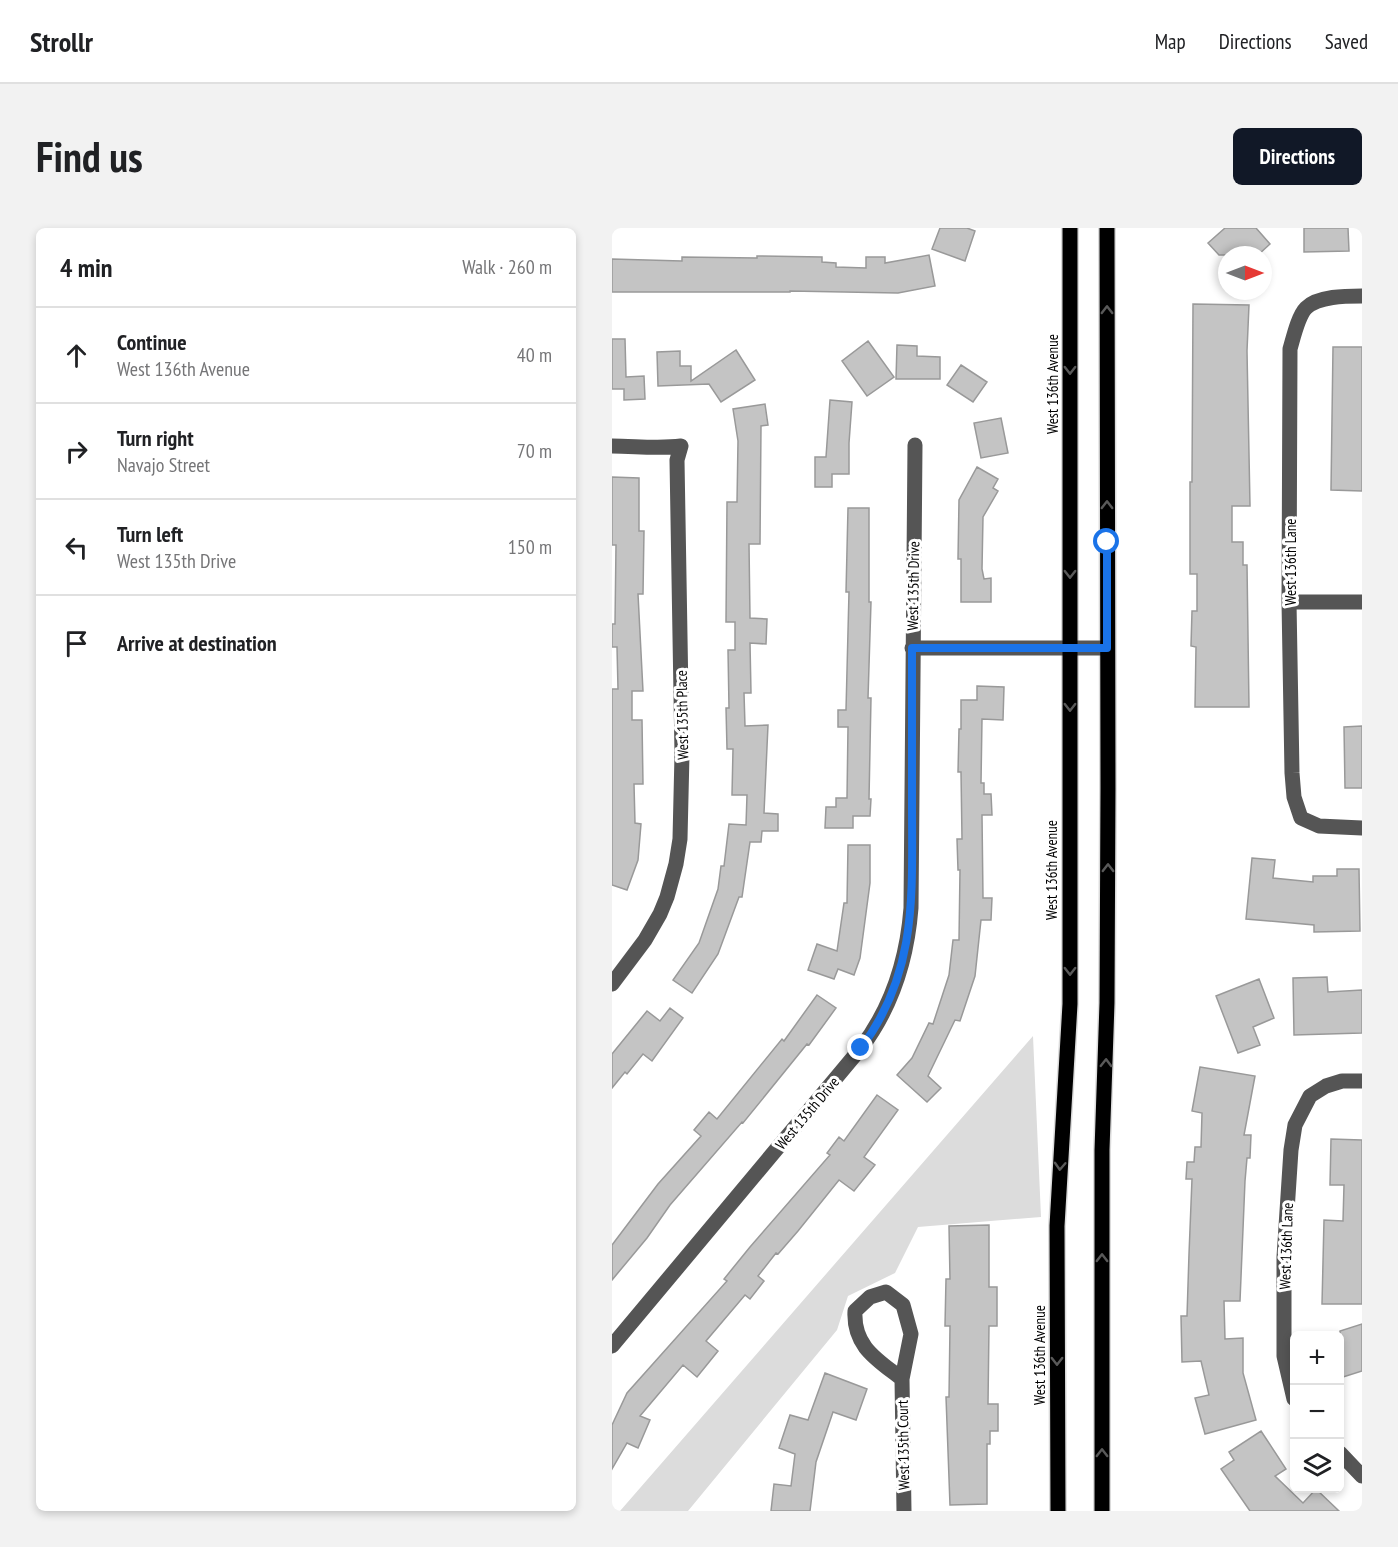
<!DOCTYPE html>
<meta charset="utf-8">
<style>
body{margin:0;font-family:"PT Sans Narrow",sans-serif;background:#f2f2f2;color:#202124}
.controls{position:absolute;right:18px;bottom:18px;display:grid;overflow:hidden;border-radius:9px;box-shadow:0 3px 9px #0003}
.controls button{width:54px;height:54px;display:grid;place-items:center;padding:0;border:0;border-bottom:2px solid #e0e0e0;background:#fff;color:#202124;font:30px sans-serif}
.compass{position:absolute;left:606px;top:18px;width:54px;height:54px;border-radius:50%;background:#fff;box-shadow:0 3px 9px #0003;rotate:90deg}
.stop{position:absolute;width:18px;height:18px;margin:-14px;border:4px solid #1a73e8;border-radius:50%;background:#fff}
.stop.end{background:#1a73e8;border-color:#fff;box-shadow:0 2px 6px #0008}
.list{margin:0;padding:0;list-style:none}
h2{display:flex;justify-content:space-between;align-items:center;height:78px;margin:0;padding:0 24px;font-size:26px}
h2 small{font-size:20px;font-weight:400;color:#757577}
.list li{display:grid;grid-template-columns:39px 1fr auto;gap:18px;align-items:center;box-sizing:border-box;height:96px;padding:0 24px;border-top:2px solid #e0e0e0}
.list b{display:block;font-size:22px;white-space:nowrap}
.list p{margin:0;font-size:20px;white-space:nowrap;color:#757577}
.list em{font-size:20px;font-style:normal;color:#757577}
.icon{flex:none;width:33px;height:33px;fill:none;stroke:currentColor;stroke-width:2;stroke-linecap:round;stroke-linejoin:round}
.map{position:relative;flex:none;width:750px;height:1283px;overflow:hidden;border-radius:9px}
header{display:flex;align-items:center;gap:36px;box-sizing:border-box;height:84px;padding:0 30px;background:#fff;border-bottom:2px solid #e0e0e0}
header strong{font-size:28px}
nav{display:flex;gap:33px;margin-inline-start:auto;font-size:21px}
.intro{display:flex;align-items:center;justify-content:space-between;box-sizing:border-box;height:144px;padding:0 36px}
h1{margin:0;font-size:42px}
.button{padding:15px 27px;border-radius:9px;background:#111827;color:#fff;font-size:21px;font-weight:700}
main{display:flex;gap:36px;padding:0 36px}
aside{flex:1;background:#fff;border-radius:9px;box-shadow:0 3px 9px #0003}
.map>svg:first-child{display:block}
.green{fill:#dcdcdc}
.building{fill:#c4c4c4;stroke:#999;stroke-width:1.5}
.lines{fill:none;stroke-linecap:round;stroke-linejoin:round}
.major-casing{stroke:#dbdbdb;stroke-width:18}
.minor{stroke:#555;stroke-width:15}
.major{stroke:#000;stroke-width:15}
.oneway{stroke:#595959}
.route{stroke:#1a73e8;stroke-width:8}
.labels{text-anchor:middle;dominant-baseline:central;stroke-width:6;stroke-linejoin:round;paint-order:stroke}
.street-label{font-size:15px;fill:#000;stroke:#fff}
</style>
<header>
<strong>Strollr</strong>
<nav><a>Map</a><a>Directions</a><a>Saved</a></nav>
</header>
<div class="intro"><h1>Find us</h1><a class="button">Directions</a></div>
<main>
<aside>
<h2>4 min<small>Walk · 260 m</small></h2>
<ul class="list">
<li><svg class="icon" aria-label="ahead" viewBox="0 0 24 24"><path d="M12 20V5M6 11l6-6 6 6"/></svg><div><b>Continue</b><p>West 136th Avenue</p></div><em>40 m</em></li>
<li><svg class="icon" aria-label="right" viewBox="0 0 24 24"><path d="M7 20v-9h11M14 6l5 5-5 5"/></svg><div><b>Turn right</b><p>Navajo Street</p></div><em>70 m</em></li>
<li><svg class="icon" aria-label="left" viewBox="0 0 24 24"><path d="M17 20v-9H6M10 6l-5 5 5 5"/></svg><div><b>Turn left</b><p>West 135th Drive</p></div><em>150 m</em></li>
<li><svg class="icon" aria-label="arrive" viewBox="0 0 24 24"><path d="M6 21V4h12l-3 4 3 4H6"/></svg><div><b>Arrive at destination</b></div></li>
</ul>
</aside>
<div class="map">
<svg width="750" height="1283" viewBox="0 0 750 1283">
<rect width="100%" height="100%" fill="#fff"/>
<path class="green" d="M 421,808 L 429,989 L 306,999 L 283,1045 L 236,1068 L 225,1102 L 76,1283 L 8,1283 Z"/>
<path class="building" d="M 328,0 L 355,0 L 363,3 L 353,33 L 320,21 Z
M 613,0 L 644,0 L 658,16 L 646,27 L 607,27 L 596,15 Z
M 692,0 L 736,0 L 737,23 L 692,24 Z
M 317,27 L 323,58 L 286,65 L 178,63 L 178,64 L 0,64 L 0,31 L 70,33 L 70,29 L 145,30 L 145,28 L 210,29 L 210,34 L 224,35 L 224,39 L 254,40 L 254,29 L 273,29 L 273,35 Z
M 581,76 L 637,77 L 635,123 L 638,278 L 620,278 L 620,314 L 631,314 L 631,337 L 635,337 L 637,479 L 583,479 L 584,419 L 579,418 L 580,383 L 585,383 L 585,346 L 578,346 L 578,254 L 580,254 Z
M 0,111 L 13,111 L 14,149 L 32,148 L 33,171 L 12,172 L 12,161 L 0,161 Z
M 256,113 L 282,149 L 255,168 L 230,133 Z
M 285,117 L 305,118 L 305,128 L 328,129 L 328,151 L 284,151 Z
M 721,119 L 750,119 L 750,263 L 719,262 Z
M 124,122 L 143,152 L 109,174 L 97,156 L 46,158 L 45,124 L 68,123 L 68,138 L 79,138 L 79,153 Z
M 349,137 L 375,154 L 361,174 L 335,157 Z
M 218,172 L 240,174 L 237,215 L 237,246 L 220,246 L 220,259 L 203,259 L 203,229 L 214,229 Z
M 153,176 L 156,197 L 149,198 L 148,316 L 137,316 L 138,390 L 155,391 L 154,416 L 138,415 L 139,465 L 132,465 L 133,498 L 156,497 L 152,585 L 166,586 L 166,603 L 150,603 L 149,614 L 138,614 L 130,669 L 127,669 L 106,726 L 80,765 L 61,752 L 87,715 L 106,661 L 109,638 L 112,638 L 117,596 L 134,597 L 135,567 L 120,567 L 121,521 L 115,521 L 114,480 L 117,480 L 116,422 L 123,422 L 123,394 L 114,394 L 115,274 L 125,274 L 126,213 L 121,181 Z
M 389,190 L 396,225 L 369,230 L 362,195 Z
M 365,239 L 386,251 L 381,260 L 386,263 L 371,289 L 370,341 L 372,351 L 379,350 L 379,374 L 349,374 L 349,331 L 346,331 L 347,272 Z
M 0,249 L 27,250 L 27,303 L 32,303 L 31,366 L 26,366 L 31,463 L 20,463 L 20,492 L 30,492 L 31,556 L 22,556 L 23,595 L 29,596 L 26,632 L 15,662 L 0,657 L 0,461 L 6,461 L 5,419 L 0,419 L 0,396 L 3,396 L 4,317 L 0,317 Z
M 236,280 L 257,280 L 257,374 L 259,374 L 256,470 L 259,470 L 257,571 L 259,571 L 258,588 L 241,588 L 241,600 L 213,600 L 214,579 L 224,579 L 224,570 L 235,570 L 236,499 L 226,499 L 226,482 L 234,482 L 237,364 L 234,364 Z
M 365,458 L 392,459 L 391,492 L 370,491 L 369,555 L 372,555 L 372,566 L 379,566 L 380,587 L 370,587 L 371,670 L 380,670 L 379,692 L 369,692 L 363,748 L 348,793 L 343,792 L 316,848 L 329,860 L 315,874 L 285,847 L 300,830 L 317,795 L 321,796 L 337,747 L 341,712 L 347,712 L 348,642 L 346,642 L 345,611 L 350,611 L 349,544 L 346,544 L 347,501 L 349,501 L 349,472 L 365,472 Z
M 750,498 L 750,560 L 733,560 L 732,499 Z
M 236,617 L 258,617 L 258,655 L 248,730 L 242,747 L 226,741 L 222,751 L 196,742 L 205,716 L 225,723 L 232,675 L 235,675 Z
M 640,630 L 663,632 L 661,650 L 701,654 L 701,648 L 725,648 L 725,641 L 747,641 L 748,703 L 702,704 L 702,697 L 634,691 Z
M 715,749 L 716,764 L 750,762 L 750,805 L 682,807 L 681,750 Z
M 647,751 L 662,790 L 641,799 L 648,817 L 626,825 L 604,768 Z
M 205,767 L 224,780 L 197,817 L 195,816 L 131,895 L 130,894 L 58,977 L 35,1010 L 0,1052 L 0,1017 L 46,956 L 89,908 L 82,902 L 97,884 L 105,891 L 170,811 L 172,813 Z
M 58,780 L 71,790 L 40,833 L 31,826 L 15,846 L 13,844 L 0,860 L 0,826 L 35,783 L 48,793 Z
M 588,839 L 643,848 L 632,907 L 639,907 L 638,930 L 635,930 L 633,953 L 628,1073 L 612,1073 L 613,1111 L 631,1110 L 631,1145 L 644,1192 L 593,1206 L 583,1170 L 597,1167 L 589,1133 L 570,1134 L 569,1088 L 575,1088 L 577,1026 L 580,951 L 574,951 L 575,934 L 582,934 L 583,919 L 589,919 L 590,885 L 580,883 Z
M 265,867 L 286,882 L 252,929 L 263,937 L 242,963 L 227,952 L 186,1003 L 166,1026 L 164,1025 L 146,1048 L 152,1053 L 138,1071 L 133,1067 L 94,1113 L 106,1123 L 85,1149 L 71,1137 L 28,1188 L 38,1192 L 26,1220 L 15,1215 L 0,1241 L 0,1197 L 15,1165 L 115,1053 L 112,1051 L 138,1019 L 218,927 L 215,925 L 227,909 L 232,913 Z
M 719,911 L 750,912 L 750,1076 L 710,1076 L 712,992 L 731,993 L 732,957 L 718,957 Z
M 377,997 L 377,1059 L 385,1059 L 385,1098 L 377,1098 L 376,1176 L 386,1176 L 386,1203 L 378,1203 L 378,1216 L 375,1216 L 375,1276 L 338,1277 L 334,1169 L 337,1169 L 338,1098 L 333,1098 L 334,1051 L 338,1051 L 337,998 Z
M 750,1096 L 750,1143 L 728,1150 L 728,1103 Z
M 213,1145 L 255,1161 L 244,1192 L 221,1184 L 204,1234 L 198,1283 L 159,1283 L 162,1256 L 179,1258 L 183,1226 L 167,1220 L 178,1187 L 196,1192 Z
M 649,1203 L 674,1241 L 663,1248 L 691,1275 L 704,1261 L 727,1283 L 638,1283 L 609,1241 L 622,1232 L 617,1224 Z"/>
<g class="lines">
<defs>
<path id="major" d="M 446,1283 L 445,998 L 458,776 L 458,0
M 490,1283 L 490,922 L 495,775 L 496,560 L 495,0"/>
</defs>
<use href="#major" class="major-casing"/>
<path class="minor" d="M 750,68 C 734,68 706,68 694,80 C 686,88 681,111 678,121 L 677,374 L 680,545 L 682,569 L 689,590 L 707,598 L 750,600
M 0,218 C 23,218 47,221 69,218 L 65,232 L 70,526 L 68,611 L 64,636 L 55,669 L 48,686 L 33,712 L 0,756
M 677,374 L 750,374
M 300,420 L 495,420
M 0,1118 L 249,820 C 280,779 295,732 299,680 L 303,217
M 290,1151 C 266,1132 241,1119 243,1083 L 258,1069 L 274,1064 L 291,1077 L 299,1106 L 290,1151 L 292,1283
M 682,1171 L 672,1128 L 672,1029 L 679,922 L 683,897 L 698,868 L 714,858 L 730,853 L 750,853
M 728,1225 L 750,1248"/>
<use href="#major" class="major"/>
</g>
<defs><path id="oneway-chevron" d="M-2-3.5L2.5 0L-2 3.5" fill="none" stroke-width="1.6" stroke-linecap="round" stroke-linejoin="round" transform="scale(1.5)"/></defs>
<g class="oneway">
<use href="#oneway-chevron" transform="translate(495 82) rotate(-90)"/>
<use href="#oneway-chevron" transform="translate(458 142) rotate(90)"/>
<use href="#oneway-chevron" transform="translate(495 277) rotate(-90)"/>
<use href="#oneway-chevron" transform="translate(458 346) rotate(90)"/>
<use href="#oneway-chevron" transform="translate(458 479) rotate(90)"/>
<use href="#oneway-chevron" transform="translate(496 640) rotate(-90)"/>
<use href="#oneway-chevron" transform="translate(458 743) rotate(90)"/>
<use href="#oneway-chevron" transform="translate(494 835) rotate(-89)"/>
<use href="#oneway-chevron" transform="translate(448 938) rotate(93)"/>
<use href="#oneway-chevron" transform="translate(490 1030) rotate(-90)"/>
<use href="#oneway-chevron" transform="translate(445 1133) rotate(90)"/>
<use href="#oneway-chevron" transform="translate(490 1225) rotate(-90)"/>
</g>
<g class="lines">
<path class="route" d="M 249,820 C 306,744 300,666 300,576 C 300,524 300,472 300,420 L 495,420 L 495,314"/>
</g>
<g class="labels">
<g class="street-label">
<text transform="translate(440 156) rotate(-90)">West 136th Avenue</text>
<text transform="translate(678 334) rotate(-90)">West 136th Lane</text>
<text transform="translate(301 358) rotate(-89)">West 135th Drive</text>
<text transform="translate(70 487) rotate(-91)">West 135th Place</text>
<text transform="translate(439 642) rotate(-90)">West 136th Avenue</text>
<text transform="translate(195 885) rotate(-50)">West 135th Drive</text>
<text transform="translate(674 1018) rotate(-88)">West 136th Lane</text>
<text transform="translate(427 1127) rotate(-90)">West 136th Avenue</text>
<text transform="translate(291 1217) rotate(-91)">West 135th Court</text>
</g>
</g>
</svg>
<div class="controls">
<button>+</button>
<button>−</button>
<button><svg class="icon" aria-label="layers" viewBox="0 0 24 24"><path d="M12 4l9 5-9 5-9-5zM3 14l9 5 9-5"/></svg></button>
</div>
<svg class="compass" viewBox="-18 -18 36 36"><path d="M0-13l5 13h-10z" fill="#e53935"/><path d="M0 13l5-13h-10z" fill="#757577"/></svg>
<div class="stop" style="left:495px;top:314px"></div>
<div class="stop end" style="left:249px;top:820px"></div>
</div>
</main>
